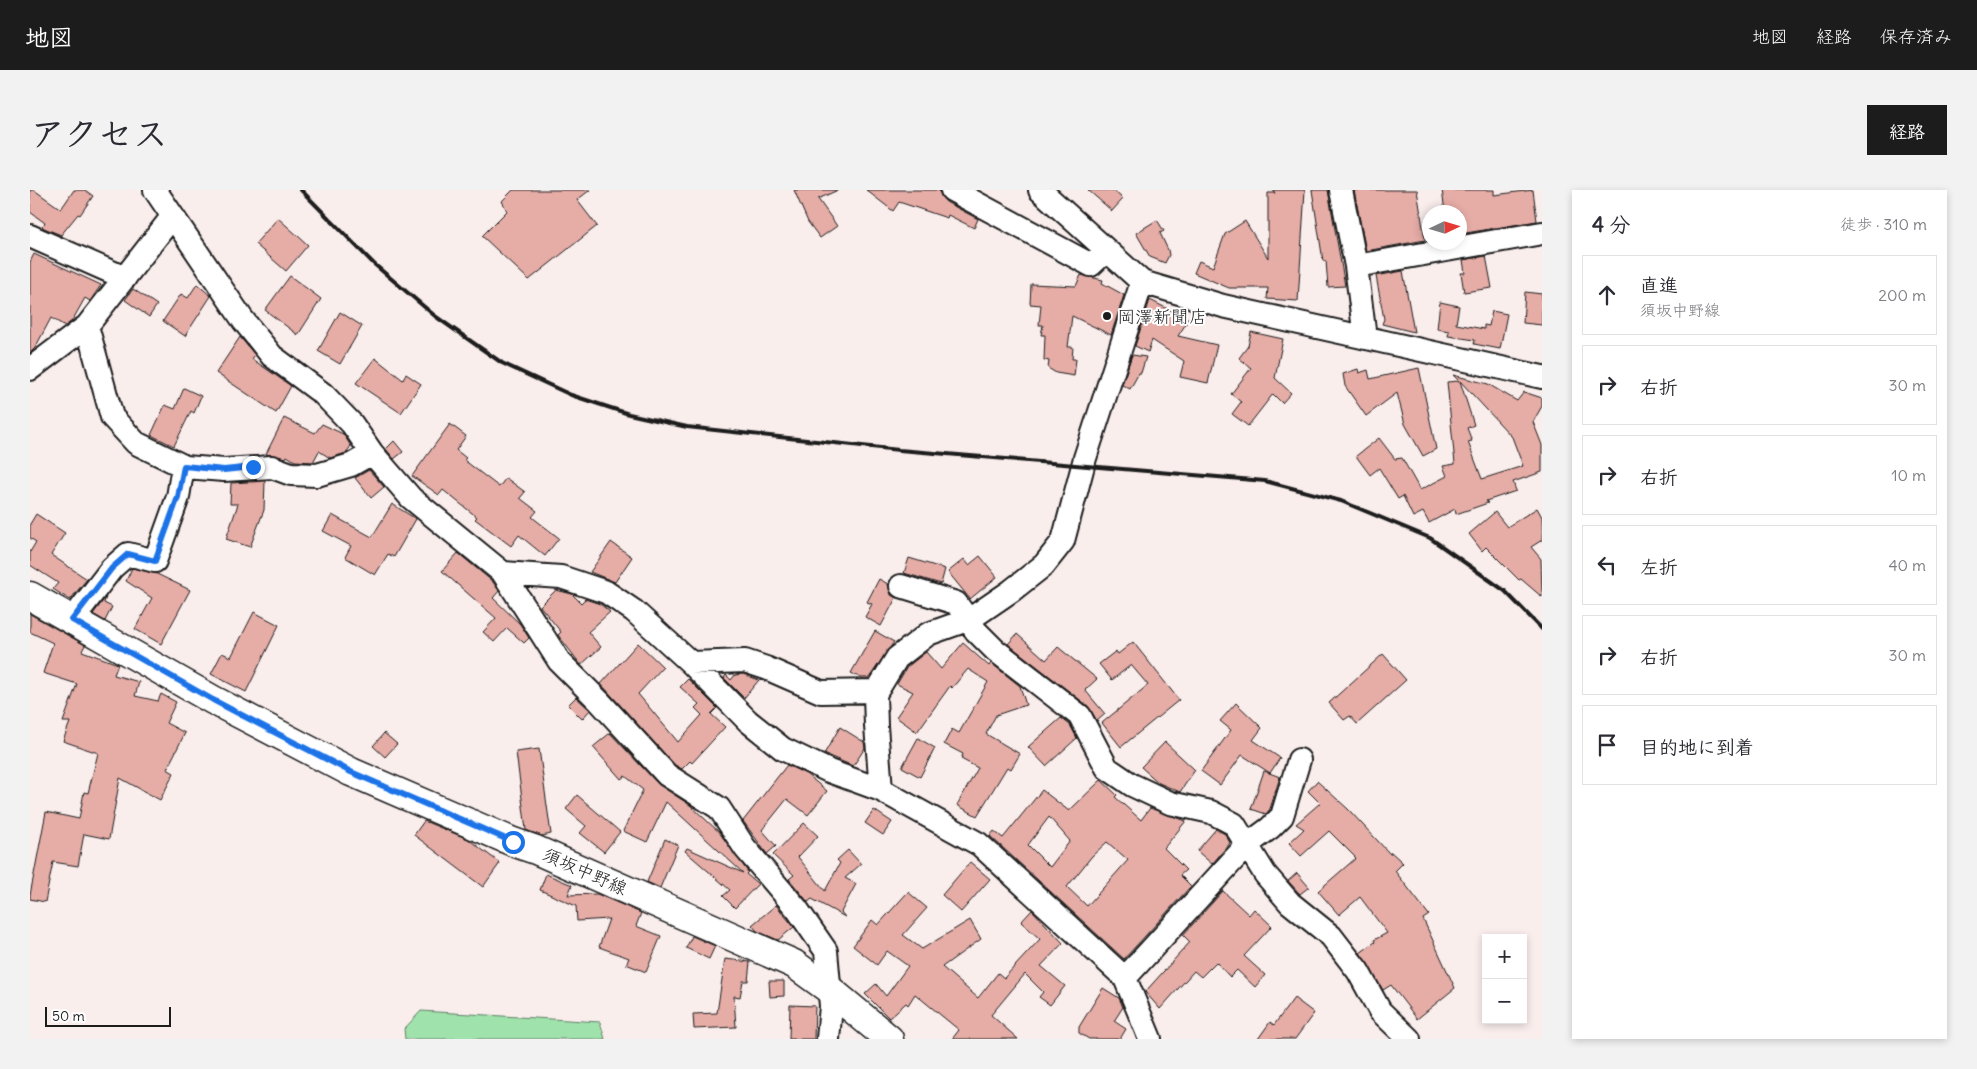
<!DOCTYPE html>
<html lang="ja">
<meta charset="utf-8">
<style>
body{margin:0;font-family:Delius,"Klee One",sans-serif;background:#f2f2f3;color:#2b2b33}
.controls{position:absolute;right:15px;bottom:15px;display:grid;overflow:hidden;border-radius:0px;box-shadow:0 2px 8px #0003}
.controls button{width:45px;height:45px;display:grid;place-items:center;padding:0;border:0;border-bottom:1px solid #e1e1e2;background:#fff;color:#2b2b33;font:25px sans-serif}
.compass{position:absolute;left:1392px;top:15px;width:45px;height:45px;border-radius:50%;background:#fff;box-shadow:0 2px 8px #0003;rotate:86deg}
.scale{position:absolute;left:15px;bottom:12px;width:126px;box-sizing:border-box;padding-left:5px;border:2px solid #1c1c1c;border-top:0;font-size:14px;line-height:18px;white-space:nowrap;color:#1c1c1c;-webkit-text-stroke:4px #fff;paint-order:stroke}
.stop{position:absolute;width:15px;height:15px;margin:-11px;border:4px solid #1a73e8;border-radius:50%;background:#fff}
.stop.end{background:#1a73e8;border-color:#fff;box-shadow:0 1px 5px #0008}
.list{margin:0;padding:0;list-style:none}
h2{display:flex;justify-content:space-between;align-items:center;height:65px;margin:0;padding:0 20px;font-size:21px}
h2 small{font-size:16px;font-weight:400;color:#7c7c81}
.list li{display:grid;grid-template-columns:32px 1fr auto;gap:15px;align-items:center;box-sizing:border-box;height:80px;margin:0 10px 10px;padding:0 10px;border:1px solid #e1e1e2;border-radius:0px}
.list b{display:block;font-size:19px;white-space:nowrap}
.list p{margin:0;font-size:16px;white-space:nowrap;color:#7c7c81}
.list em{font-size:16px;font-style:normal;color:#7c7c81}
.icon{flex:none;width:28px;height:28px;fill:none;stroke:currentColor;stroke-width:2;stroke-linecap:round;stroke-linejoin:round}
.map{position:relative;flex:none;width:1512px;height:849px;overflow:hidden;border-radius:0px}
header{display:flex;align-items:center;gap:30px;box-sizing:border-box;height:70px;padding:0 25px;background:#1c1c1c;color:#fff}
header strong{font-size:24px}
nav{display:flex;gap:28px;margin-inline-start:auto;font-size:18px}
.intro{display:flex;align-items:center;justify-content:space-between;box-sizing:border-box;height:120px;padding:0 30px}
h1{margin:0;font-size:35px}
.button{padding:12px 22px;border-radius:0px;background:#1c1c1c;color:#fff;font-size:18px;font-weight:700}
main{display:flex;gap:30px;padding:0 30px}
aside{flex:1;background:#fff;border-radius:0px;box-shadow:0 2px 8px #0003}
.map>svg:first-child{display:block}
.green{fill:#a0e2ac;stroke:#5e7f64}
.building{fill:#e6aca6;stroke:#1c1c1c;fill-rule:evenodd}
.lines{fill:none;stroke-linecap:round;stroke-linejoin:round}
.minor-casing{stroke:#1c1c1c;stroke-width:26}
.major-casing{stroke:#1c1c1c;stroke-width:31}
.minor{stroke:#fff;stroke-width:22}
.major{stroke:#fff;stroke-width:28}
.rail{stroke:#1c1c1c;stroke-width:4}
.route{stroke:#1a73e8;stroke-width:6}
.poi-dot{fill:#1c1c1c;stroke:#fff;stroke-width:2}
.labels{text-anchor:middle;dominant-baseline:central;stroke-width:4;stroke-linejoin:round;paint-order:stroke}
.poi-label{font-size:18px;fill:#1c1c1c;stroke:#fff;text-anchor:start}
.street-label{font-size:18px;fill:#1c1c1c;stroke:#fff}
</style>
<header>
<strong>地図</strong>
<nav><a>地図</a><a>経路</a><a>保存済み</a></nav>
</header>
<div class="intro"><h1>アクセス</h1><a class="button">経路</a></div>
<main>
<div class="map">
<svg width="1512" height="849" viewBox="0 0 1512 849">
<rect width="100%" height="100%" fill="#faeeed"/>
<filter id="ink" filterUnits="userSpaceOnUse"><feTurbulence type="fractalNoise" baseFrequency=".02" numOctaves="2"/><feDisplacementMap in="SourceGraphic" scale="10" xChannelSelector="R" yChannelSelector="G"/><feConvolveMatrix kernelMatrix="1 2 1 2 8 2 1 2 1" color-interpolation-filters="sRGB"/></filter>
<g filter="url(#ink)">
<path class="green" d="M 391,821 L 570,832 L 575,849 L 375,849 L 374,839 Z"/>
<path class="building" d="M 0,0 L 4,0 L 31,19 L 44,0 L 55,0 L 63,6 L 50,25 L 48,24 L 31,45 L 14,38 L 12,36 L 15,33 L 0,22 Z
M 483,0 L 560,0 L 547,10 L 567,36 L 499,90 L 452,46 L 477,21 L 472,11 Z
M 764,0 L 808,0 L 788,9 L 807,36 L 790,48 L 778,32 Z
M 836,0 L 909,0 L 911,6 L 916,12 L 948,29 L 944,38 L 918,25 L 917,28 L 869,12 L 863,21 Z
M 1058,0 L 1083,0 L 1093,9 L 1082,21 Z
M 1243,0 L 1275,0 L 1268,111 L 1237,109 L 1238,98 L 1199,98 L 1164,83 L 1169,71 L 1183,77 L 1195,44 L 1215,31 L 1238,68 L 1238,3 L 1245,3 Z
M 1282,0 L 1298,0 L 1315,96 L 1298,97 L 1296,71 L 1293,71 Z
M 1324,0 L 1387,0 L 1395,50 L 1336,61 Z
M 1412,0 L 1464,0 L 1464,5 L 1503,0 L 1507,31 L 1430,44 L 1430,22 L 1415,22 Z
M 248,28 L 278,55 L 256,81 L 225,54 Z
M 1127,30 L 1134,41 L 1130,43 L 1138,60 L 1139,65 L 1135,73 L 1120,67 L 1106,43 Z
M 4,64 L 71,95 L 60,111 L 55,108 L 42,131 L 35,136 L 21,128 L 5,158 L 0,163 L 0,72 Z
M 1456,66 L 1462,98 L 1434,102 L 1431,83 L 1435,83 L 1433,70 Z
M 1373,81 L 1384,142 L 1352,134 L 1354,129 L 1346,86 Z
M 1051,85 L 1073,90 L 1072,93 L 1094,105 L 1081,145 L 1042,126 L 1038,157 L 1043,157 L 1042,169 L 1046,169 L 1044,186 L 1026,183 L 1018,178 L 1019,171 L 1014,170 L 1015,145 L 1011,145 L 1013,135 L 1009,135 L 1011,115 L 1000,114 L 1001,94 L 1046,96 Z
M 260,86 L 291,109 L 268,145 L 235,120 Z
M 167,94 L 181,106 L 155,146 L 133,131 L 151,104 L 158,108 Z
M 103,99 L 127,115 L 119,127 L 95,110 Z
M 1495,102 L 1512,104 L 1512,135 L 1493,133 Z
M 1120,110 L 1144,122 L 1146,120 L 1159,129 L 1148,146 L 1187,155 L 1178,193 L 1150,187 L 1154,171 L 1122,150 L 1118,162 L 1105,156 Z
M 1410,112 L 1429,116 L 1426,134 L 1454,139 L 1454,135 L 1459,136 L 1462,121 L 1477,124 L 1470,159 L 1444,154 L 1445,150 L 1418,146 L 1419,141 L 1407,139 Z
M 310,122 L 332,136 L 310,174 L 288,161 Z
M 1221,142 L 1253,149 L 1245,188 L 1261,203 L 1252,213 L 1243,204 L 1218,236 L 1202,224 L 1211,212 L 1201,204 L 1221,178 L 1209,168 L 1218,156 Z
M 210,147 L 225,165 L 222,169 L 261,196 L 246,223 L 186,183 Z
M 1102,165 L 1116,167 L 1111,183 L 1109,183 L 1100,199 L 1092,195 Z
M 345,168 L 373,190 L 376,184 L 391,194 L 371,223 L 326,193 Z
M 1389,178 L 1406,259 L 1393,266 L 1375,234 L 1367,203 L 1336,226 L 1315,196 L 1313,184 L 1328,179 L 1329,183 L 1338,180 L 1340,189 Z
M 1423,185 L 1458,194 L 1487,211 L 1494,202 L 1512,208 L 1512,216 L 1503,232 L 1512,255 L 1512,282 L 1483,292 L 1486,301 L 1456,311 L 1458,313 L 1426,324 L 1425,319 L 1399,333 L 1393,322 L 1383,327 L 1373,306 L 1368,309 L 1349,278 L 1340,285 L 1326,266 L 1349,248 L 1365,269 L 1372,268 L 1390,300 L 1417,286 L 1413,276 L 1425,274 L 1417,192 L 1429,191 ZM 1430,191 L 1482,247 L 1493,276 L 1452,289 L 1438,252 L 1442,251 L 1437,238 L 1444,235 Z
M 154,198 L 171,206 L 164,223 L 161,221 L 144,256 L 121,245 L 135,215 L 145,219 Z
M 254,228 L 285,243 L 292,234 L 313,244 L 321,256 L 316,263 L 300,268 L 289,261 L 283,272 L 265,271 L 257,266 L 256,268 L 236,264 Z
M 420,234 L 436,246 L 426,260 L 436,268 L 434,270 L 469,297 L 476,288 L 495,302 L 490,308 L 507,321 L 502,327 L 529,348 L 515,366 L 489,345 L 481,356 L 445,329 L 447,327 L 413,300 L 409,305 L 382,286 Z
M 364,251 L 373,262 L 364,269 L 356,259 Z
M 339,280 L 354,297 L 341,308 L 325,288 Z
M 235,291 L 234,320 L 220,357 L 196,349 L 208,314 L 200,314 L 201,293 Z
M 362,314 L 386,329 L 364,367 L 358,364 L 345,385 L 315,367 L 321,356 L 293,341 L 302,325 L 342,347 Z
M 1507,318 L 1512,327 L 1512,350 L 1501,357 L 1511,369 L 1512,407 L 1491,389 L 1489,390 L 1456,357 L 1452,361 L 1439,344 L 1465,322 L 1477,337 Z
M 6,324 L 35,343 L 21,365 L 57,389 L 40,410 L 23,399 L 28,393 L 0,375 L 0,362 L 6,352 L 0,348 L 0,334 Z
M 581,352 L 602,367 L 585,392 L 560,382 Z
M 428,363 L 463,392 L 469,401 L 463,408 L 490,434 L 499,448 L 494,453 L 477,438 L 464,452 L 453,442 L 466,428 L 412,381 Z
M 950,366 L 967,387 L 940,409 L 918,382 L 934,369 L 939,375 Z
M 879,368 L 915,379 L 911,394 L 874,383 Z
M 102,378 L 127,384 L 160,400 L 131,454 L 105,439 L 122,408 L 96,391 Z
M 849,389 L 858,394 L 861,405 L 866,408 L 851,436 L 835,427 L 842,414 L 837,412 Z
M 526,400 L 542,404 L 551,413 L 555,409 L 570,414 L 580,422 L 558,442 L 571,457 L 551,475 L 528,445 L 531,442 L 510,416 Z
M 76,407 L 74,413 L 82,417 L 75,431 L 63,424 Z
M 224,422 L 249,435 L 216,502 L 181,484 L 192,463 L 201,467 Z
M 0,424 L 55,455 L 52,461 L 88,474 L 84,485 L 109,492 L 105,506 L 128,511 L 131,504 L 146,512 L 136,533 L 155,543 L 137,579 L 144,583 L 130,610 L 90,588 L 79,649 L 54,644 L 48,676 L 23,672 L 15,712 L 0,709 L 0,705 L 16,622 L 49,629 L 54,602 L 58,603 L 68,563 L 33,551 L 40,532 L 33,532 L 47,494 L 13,483 L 23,453 L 0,442 Z
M 845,441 L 864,452 L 839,488 L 831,488 L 821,483 Z
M 987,444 L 1016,470 L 1028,457 L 1067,489 L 1055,500 L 1075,524 L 1067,531 L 1058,516 L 978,454 Z
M 1103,452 L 1149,510 L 1091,557 L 1072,533 L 1118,495 L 1101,475 L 1082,490 L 1069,474 L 1086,461 L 1088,464 Z
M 608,453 L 633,477 L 608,504 L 648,552 L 672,525 L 665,518 L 669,514 L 650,497 L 658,489 L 687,518 L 681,524 L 695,537 L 662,573 L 660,571 L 652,579 L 645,575 L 571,494 Z
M 933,453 L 959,476 L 961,473 L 990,496 L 996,515 L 966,525 L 956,544 L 990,564 L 981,579 L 977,577 L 947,626 L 927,615 L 948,578 L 931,569 L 933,564 L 914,554 L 922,539 L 929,543 L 958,492 L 938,479 L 922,498 L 920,496 L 887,542 L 866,527 L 883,502 L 867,494 L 877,477 L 896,462 L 911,479 Z
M 1353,464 L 1376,490 L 1327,534 L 1320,526 L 1314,530 L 1299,513 Z
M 713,484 L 729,490 L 714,508 L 694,488 L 696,485 L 701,490 L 705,485 Z
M 546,507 L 560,520 L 552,529 L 538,515 Z
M 1206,513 L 1232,538 L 1223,550 L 1250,568 L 1240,583 L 1212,565 L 1190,595 L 1171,581 L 1201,540 L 1190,531 Z
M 1031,528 L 1040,535 L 1047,548 L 1016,576 L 998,557 Z
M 810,537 L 834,552 L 835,558 L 823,576 L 794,564 Z
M 354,543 L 367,554 L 355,567 L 343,556 Z
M 580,543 L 628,594 L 660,615 L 689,642 L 718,682 L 716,684 L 728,694 L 705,718 L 693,706 L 700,700 L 655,661 L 657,658 L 713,683 L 636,612 L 617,652 L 593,641 L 613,600 L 595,586 L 591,589 L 563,557 Z
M 888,548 L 905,558 L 890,587 L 872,577 Z
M 1135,552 L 1165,580 L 1150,602 L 1129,593 L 1111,577 Z
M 509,559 L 521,644 L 512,646 L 496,640 L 486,562 Z
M 757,575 L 776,584 L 797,601 L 778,625 L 757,609 L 732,640 L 746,656 L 737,664 L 713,631 Z
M 1234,581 L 1250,587 L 1240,619 L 1236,624 L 1221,619 Z
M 1071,590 L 1087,605 L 1085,607 L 1111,630 L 1120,618 L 1156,631 L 1134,658 L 1156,680 L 1150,685 L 1161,696 L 1094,769 L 960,646 L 964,641 L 973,648 L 1012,600 L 1039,621 ZM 1019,627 L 1040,651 L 1020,677 L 998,655 ZM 1077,652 L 1098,670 L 1057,716 L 1037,697 L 1062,666 Z
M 1287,591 L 1318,619 L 1360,664 L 1361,662 L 1373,673 L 1365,681 L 1399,725 L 1393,729 L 1425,798 L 1387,829 L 1361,795 L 1353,800 L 1330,763 L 1345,752 L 1344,750 L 1357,743 L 1330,707 L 1309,725 L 1288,701 L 1326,668 L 1299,641 L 1271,666 L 1259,653 L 1274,639 L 1266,634 L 1290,613 L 1278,601 Z
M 547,605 L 590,642 L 574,662 L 550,643 L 556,636 L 536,619 Z
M 844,620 L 862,632 L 853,645 L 835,633 Z
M 394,631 L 438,649 L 470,673 L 453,697 L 384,645 Z
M 774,633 L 788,646 L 768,667 L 795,701 L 810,673 L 807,670 L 818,660 L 831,674 L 815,688 L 826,694 L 811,722 L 815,727 L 782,709 L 778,712 L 759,689 L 764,685 L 743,665 Z
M 1186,639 L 1195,644 L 1200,653 L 1182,674 L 1167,661 Z
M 635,649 L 648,655 L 630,698 L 617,692 Z
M 940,672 L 960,689 L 931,722 L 912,705 Z
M 1267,683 L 1279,697 L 1270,704 L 1258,691 Z
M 516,684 L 542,695 L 538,705 L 567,704 L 611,723 L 606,736 L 631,746 L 616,782 L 596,774 L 599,768 L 569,757 L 579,729 L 547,731 L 546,716 L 510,700 Z
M 1193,701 L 1219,725 L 1224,719 L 1242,736 L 1214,766 L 1235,785 L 1225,797 L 1207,780 L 1200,787 L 1186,772 L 1171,787 L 1164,781 L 1130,819 L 1115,802 L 1160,752 L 1153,745 Z
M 878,702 L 897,718 L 873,745 L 892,759 L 940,730 L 951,749 L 912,777 L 948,808 L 968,783 L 974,788 L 1010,749 L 991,732 L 1002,720 L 1033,753 L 1011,776 L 1035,796 L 1020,815 L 1009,807 L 1013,802 L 995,784 L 961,825 L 988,849 L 922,849 L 929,840 L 885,804 L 878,815 L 876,813 L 859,828 L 835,804 L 846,794 L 856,806 L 878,776 L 857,761 L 847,775 L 823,756 L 842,730 L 848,735 Z
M 746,715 L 764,737 L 748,750 L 727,741 L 722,735 Z
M 662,746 L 685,756 L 679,769 L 656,758 Z
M 695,769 L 720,772 L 718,791 L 713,791 L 710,807 L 704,806 L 706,837 L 664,839 L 663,824 L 687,823 Z
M 739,791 L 754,791 L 754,806 L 740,807 Z
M 1073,798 L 1089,808 L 1093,817 L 1084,831 L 1096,839 L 1090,849 L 1059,849 L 1049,843 L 1049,837 Z
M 1264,808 L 1284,823 L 1265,849 L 1228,849 L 1240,832 L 1244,835 Z
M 760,815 L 785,816 L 784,849 L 759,849 Z"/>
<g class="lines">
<defs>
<path id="minor" d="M 125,0 L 213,130 L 242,166 L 293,204 L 322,234 L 342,263 L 381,308 L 473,383 L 529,471 L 569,511 L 637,585 L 689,618 L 715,658 L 767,719 L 796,761 L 801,816 L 798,849
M 922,0 L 1061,75 L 1076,61
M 1010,0 L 1112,92 L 1193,116 L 1512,187
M 1311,0 L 1326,76 L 1335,148
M 0,46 L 95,88
M 1326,76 L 1512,43
M 57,136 L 82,227 L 106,253 L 155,277 L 194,280 L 242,277 L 261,284 L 287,285 L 321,275 L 342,263
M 0,179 L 57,136 L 142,27
M 473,383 L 531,387 L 576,402 L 604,421 L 661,473 L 718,531 L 753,559 L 799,581 L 851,600 L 949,654 L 1095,788 L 1120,849
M 871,396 L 926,413 L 946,441 L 965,460 L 1050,526 L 1077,578 L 1102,595 L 1140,613 L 1181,622 L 1204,634 L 1235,684 L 1260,713 L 1301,746 L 1328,781 L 1350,821 L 1379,849
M 42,430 L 82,378 L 98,364 L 125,371 L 148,307 L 153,276
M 661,473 L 715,471 L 736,478 L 791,502 L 847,501
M 851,600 L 846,536 L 845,504 L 867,468 L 898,444 L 940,429 L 981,401 L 1014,375 L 1033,351 L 1055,268 L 1112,92
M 1095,788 L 1217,655 L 1240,638 L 1252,626 L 1269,570"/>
<path id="major" d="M 0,406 L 183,510 L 321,582 L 483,652 L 506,660 L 764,774 L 800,800 L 859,849"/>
</defs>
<use href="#minor" class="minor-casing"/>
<use href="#major" class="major-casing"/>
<use href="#minor" class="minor"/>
<use href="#major" class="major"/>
<path class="rail" d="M 271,0 L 344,74 L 405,126 L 472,173 L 541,205 L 599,224 L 657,237 L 869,260 L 1235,291 L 1311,311 L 1400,348 L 1475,401 L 1512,439"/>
</g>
</g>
<g class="lines" filter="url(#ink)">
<path class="route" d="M 223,277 L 194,280 L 154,276 L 148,307 L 125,371 L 98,364 L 82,378 L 42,430 L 183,510 L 321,582 L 483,652"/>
</g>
<circle class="poi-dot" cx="1077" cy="126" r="5"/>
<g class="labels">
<g class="poi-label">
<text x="1087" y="126">岡澤新聞店</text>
</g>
<g class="street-label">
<text transform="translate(555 681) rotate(24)">須坂中野線</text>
</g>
</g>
</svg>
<div class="controls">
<button>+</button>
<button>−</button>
</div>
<svg class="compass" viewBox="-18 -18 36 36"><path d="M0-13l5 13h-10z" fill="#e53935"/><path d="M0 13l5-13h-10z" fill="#7c7c81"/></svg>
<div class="scale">50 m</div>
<div class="stop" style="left:483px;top:652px"></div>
<div class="stop end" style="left:223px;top:277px"></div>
</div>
<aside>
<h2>4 分<small>徒歩 · 310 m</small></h2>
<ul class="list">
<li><svg class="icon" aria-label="ahead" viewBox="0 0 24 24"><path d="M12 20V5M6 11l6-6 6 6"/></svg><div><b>直進</b><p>須坂中野線</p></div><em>200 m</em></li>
<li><svg class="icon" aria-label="right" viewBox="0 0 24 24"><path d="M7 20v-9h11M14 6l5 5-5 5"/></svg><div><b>右折</b></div><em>30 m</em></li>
<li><svg class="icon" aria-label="right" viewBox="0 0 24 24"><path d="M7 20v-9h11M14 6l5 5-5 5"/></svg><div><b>右折</b></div><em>10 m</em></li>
<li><svg class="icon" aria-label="left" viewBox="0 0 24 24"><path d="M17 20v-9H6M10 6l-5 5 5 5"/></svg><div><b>左折</b></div><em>40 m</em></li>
<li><svg class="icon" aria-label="right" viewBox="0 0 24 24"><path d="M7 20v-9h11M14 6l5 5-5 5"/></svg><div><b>右折</b></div><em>30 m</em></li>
<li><svg class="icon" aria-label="arrive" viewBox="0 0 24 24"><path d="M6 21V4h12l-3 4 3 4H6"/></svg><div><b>目的地に到着</b></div></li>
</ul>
</aside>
</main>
